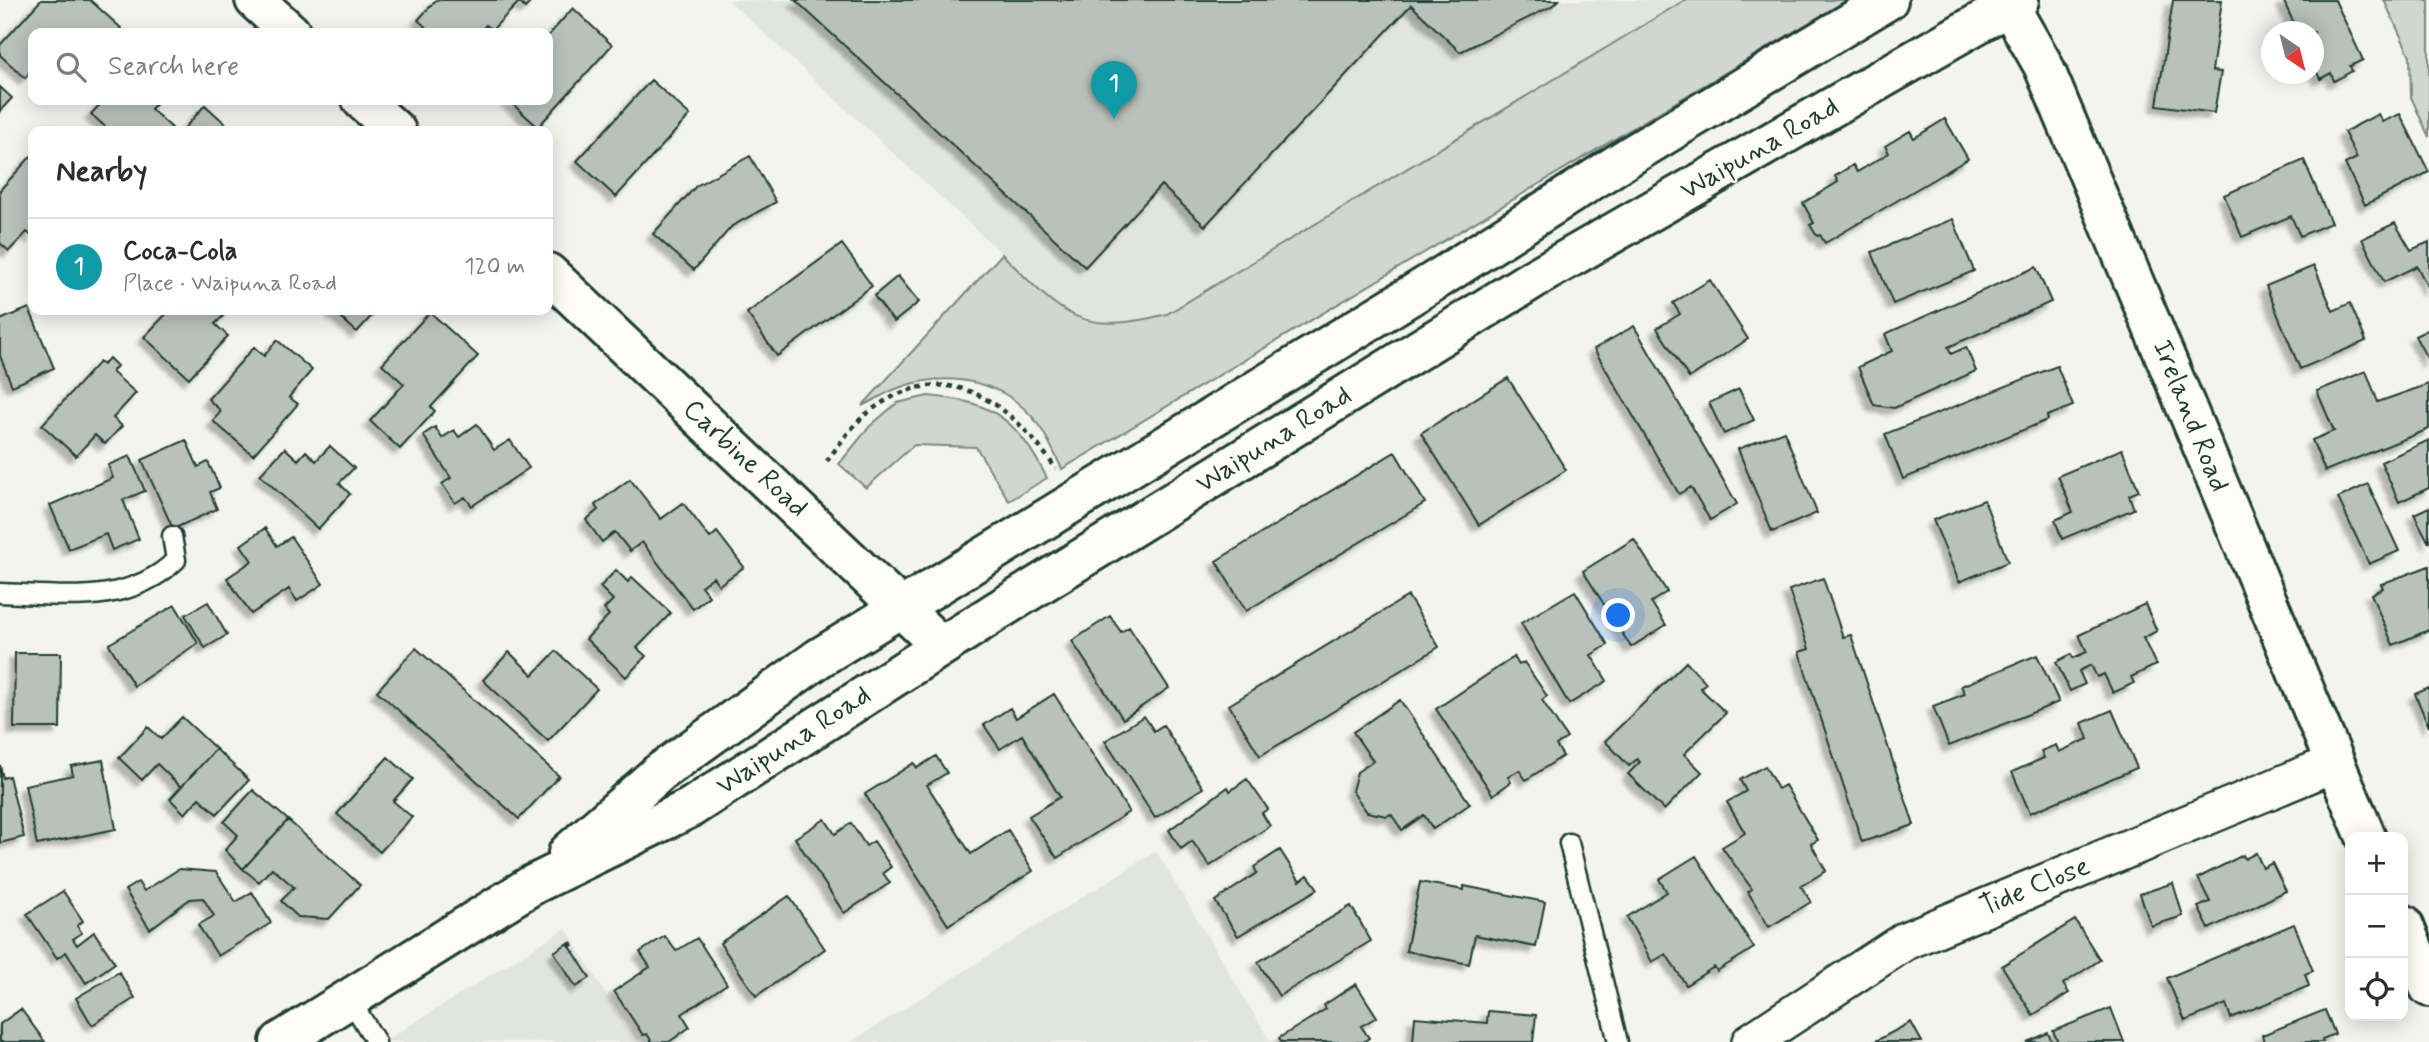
<!DOCTYPE html>
<meta charset="utf-8">
<style>
body{margin:0;font-family:Mynerve,sans-serif;background:#f7f7f7;color:#2b2b33}
.controls{position:absolute;right:21px;bottom:21px;display:grid;overflow:hidden;border-radius:14px;box-shadow:0 4px 18px #0003}
.controls button{width:63px;height:63px;display:grid;place-items:center;padding:0;border:0;border-bottom:2px solid #e1e1e2;background:#fff;color:#2b2b33;font:35px sans-serif}
.compass{position:absolute;left:2261px;top:21px;width:63px;height:63px;border-radius:50%;background:#fff;box-shadow:0 4px 18px #0003;rotate:145deg}
.you{position:absolute;left:1619px;top:616px;width:24px;height:24px;margin:-18px;border:5px solid #fff;border-radius:50%;background:#1a73e8;box-shadow:0 0 0 10px #1a73e833}
.badge{display:grid;place-items:center;width:46px;height:46px;border-radius:50%;background:#1f3d34;color:#fff;font-size:23px;font-weight:700}
.pin{position:absolute;translate:-50% -58px;filter:drop-shadow(0 2px 4px #0008)}
.pin::after{content:'';position:absolute;top:37px;width:24px;height:21px;background:inherit;clip-path:polygon(0 0,100% 0,50% 100%)}
.list{margin:0;padding:0;list-style:none}
h2{display:flex;justify-content:space-between;align-items:center;height:91px;margin:0;padding:0 28px;font-size:30px}
h2 small{font-size:23px;font-weight:400;color:#7c7c81}
.list li{display:grid;grid-template-columns:46px 1fr auto;gap:21px;align-items:center;box-sizing:border-box;height:98px;padding:0 28px;border-top:2px solid #e1e1e2}
.list b{display:block;font-size:26px;white-space:nowrap}
.list p{margin:0;font-size:23px;white-space:nowrap;color:#7c7c81}
.list em{font-size:23px;font-style:normal;color:#7c7c81}
.icon{flex:none;width:38px;height:38px;fill:none;stroke:currentColor;stroke-width:2;stroke-linecap:round;stroke-linejoin:round}
.map{position:relative;flex:none;width:2429px;height:1042px;overflow:hidden}
.search{position:absolute;background:#fff;box-shadow:0 4px 18px #0003;left:28px;top:28px;width:525px;height:77px;display:flex;align-items:center;gap:18px;box-sizing:border-box;padding:0 24px;border-radius:14px;color:#7c7c81;font-size:26px}
.panel{position:absolute;background:#fff;box-shadow:0 4px 18px #0003;left:28px;top:126px;width:525px;height:189px;border-radius:14px}
.map>svg:first-child{display:block}
.built{fill:#e2e5df}
.green{fill:#d1d6d1;stroke:#788a82;stroke-width:2}
.building{fill:#b9c1bb;stroke:#1f3d34;stroke-width:2;filter:url(#shadow)}
.lines{fill:none;stroke-linecap:round;stroke-linejoin:round}
.lane-casing{stroke:#1f3d34;stroke-width:23}
.street-casing{stroke:#1f3d34;stroke-width:42}
.secondary-casing{stroke:#1f3d34;stroke-width:44}
.path{stroke:#1f3d34;stroke-width:4.5;stroke-dasharray:5 5;stroke-linecap:butt}
.lane{stroke:#fdfcf7;stroke-width:18}
.street{stroke:#fdfcf7;stroke-width:37}
.secondary{stroke:#fdfcf7;stroke-width:38}
.labels{text-anchor:middle;dominant-baseline:central;stroke-width:5;stroke-linejoin:round;paint-order:stroke}
.street-label{font-size:28px;fill:#1f3d34;stroke:#fdfcf7}
</style>
<div class="map">
<svg width="2429" height="1042" viewBox="0 0 2429 1042">
<defs>
<filter id="shadow"><feDropShadow dx="-6" dy="6" stdDeviation="2" flood-color="#0004"/></filter>
</defs>
<rect width="100%" height="100%" fill="#f4f4ef"/>
<filter id="ink" filterUnits="userSpaceOnUse"><feTurbulence type="fractalNoise" baseFrequency=".0143" numOctaves="2"/><feDisplacementMap in="SourceGraphic" scale="14" xChannelSelector="R" yChannelSelector="G"/><feConvolveMatrix kernelMatrix="1 2 1 2 8 2 1 2 1" color-interpolation-filters="sRGB"/></filter>
<g filter="url(#ink)">
<path class="built" d="M 728,0 L 1685,0 L 1196,298 L 1167,314 L 1106,325 L 1078,319 L 1055,307 L 1002,254 Z
M 1156,851 L 1271,1042 L 851,1042 Z
M 566,928 L 635,1042 L 383,1042 Z"/>
<path class="green" d="M 1685,0 L 1847,0 L 1062,469 C 1055,455 1049,440 1040,427 C 1009,381 951,370 901,387 C 888,391 875,400 862,406 L 1002,254 C 1062,314 1078,337 1167,314 Z
M 2384,0 L 2429,0 L 2429,137 L 2411,97 L 2410,56 Z
M 928,396 C 994,401 1017,420 1047,478 L 1009,501 L 976,447 L 914,445 L 866,488 L 839,464 L 870,426 L 897,403 Z"/>
<path class="building" d="M 41,0 L 90,0 L 121,28 L 116,33 L 33,33 L 33,69 L 25,78 L 0,55 L 0,45 Z
M 436,0 L 533,0 L 525,8 L 519,2 L 492,30 L 486,25 L 479,33 L 432,33 L 418,20 Z
M 795,0 L 1559,0 L 1554,5 L 1460,52 L 1411,5 L 1205,226 L 1161,185 L 1085,267 Z
M 2173,0 L 2222,0 L 2212,71 L 2221,72 L 2214,113 L 2157,105 Z
M 2283,0 L 2335,0 L 2363,60 L 2350,66 L 2352,71 L 2334,81 L 2331,73 L 2320,79 L 2314,65 L 2314,32 L 2298,32 Z
M 573,8 L 612,45 L 538,127 L 508,100 L 548,100 L 548,36 Z
M 651,80 L 690,115 L 616,197 L 577,161 Z
M 0,87 L 12,98 L 0,111 Z
M 104,100 L 159,100 L 151,109 L 172,128 L 169,131 L 110,131 L 91,114 Z
M 205,105 L 227,125 L 222,131 L 182,131 Z
M 2378,114 L 2382,122 L 2400,114 L 2429,172 L 2365,205 L 2345,164 L 2357,158 L 2344,132 Z
M 1945,119 L 1968,159 L 1825,243 L 1820,235 L 1817,236 L 1810,225 L 1814,223 L 1803,203 L 1838,182 L 1835,176 L 1853,165 L 1857,172 L 1889,153 L 1885,146 L 1910,131 L 1914,138 Z
M 33,154 L 33,237 L 27,232 L 9,251 L 0,243 L 0,190 Z
M 750,156 L 776,202 L 732,226 L 694,270 L 653,234 L 696,186 Z
M 2304,160 L 2331,223 L 2300,236 L 2291,216 L 2242,237 L 2224,195 Z
M 1953,219 L 1974,271 L 1893,304 L 1872,252 Z
M 2395,223 L 2411,250 L 2429,242 L 2429,290 L 2417,266 L 2384,282 L 2362,239 Z
M 842,244 L 872,286 L 777,356 L 747,313 Z
M 2314,266 L 2333,311 L 2350,303 L 2366,341 L 2300,369 L 2266,286 Z
M 2036,267 L 2051,302 L 1948,347 L 1951,354 L 1966,347 L 1976,371 L 1894,408 L 1874,405 L 1858,367 L 1892,351 L 1885,334 Z
M 898,276 L 919,302 L 894,322 L 874,296 Z
M 1710,280 L 1748,339 L 1689,378 L 1657,328 L 1680,314 L 1673,303 Z
M 29,308 L 54,368 L 12,386 L 0,356 L 0,320 Z
M 170,310 L 229,310 L 215,324 L 228,336 L 189,378 L 144,337 Z
M 332,310 L 377,310 L 357,332 Z
M 430,312 L 478,356 L 431,407 L 435,411 L 400,449 L 370,421 L 404,384 L 382,364 Z
M 1634,326 L 1737,504 L 1710,520 L 1691,487 L 1679,494 L 1594,349 Z
M 2429,329 L 2429,362 L 2415,336 Z
M 277,340 L 312,370 L 289,397 L 298,404 L 253,455 L 213,421 L 221,411 L 208,399 L 254,347 L 264,356 Z
M 109,358 L 117,366 L 112,372 L 136,393 L 113,418 L 122,426 L 105,444 L 95,435 L 76,456 L 42,425 L 99,362 L 103,365 Z
M 2057,366 L 2073,406 L 2047,416 L 2048,420 L 1903,479 L 1885,434 Z
M 2366,371 L 2378,402 L 2429,384 L 2429,429 L 2325,471 L 2312,440 L 2334,431 L 2317,391 Z
M 1508,378 L 1566,470 L 1479,525 L 1421,433 Z
M 1739,389 L 1754,420 L 1724,434 L 1709,403 Z
M 477,424 L 494,450 L 510,440 L 529,468 L 472,506 L 465,497 L 455,503 L 442,484 L 451,478 L 423,435 L 435,427 L 442,438 L 454,430 L 459,437 Z
M 1784,431 L 1817,513 L 1772,532 L 1738,449 Z
M 186,440 L 198,467 L 208,462 L 220,488 L 210,492 L 217,509 L 173,529 L 142,460 Z
M 2429,440 L 2429,488 L 2399,502 L 2381,462 Z
M 330,446 L 354,468 L 339,483 L 350,494 L 318,529 L 260,475 L 285,448 L 298,460 L 306,451 L 316,461 Z
M 2122,449 L 2139,491 L 2129,495 L 2134,509 L 2062,539 L 2055,520 L 2073,512 L 2058,476 Z
M 1395,452 L 1425,503 L 1246,611 L 1216,561 Z
M 130,456 L 145,491 L 123,500 L 139,539 L 112,550 L 106,534 L 69,549 L 50,505 L 113,478 L 108,465 Z
M 630,479 L 661,519 L 683,503 L 710,538 L 717,532 L 744,567 L 719,585 L 713,577 L 701,586 L 709,596 L 693,609 L 642,542 L 630,551 L 615,532 L 602,542 L 586,520 L 598,510 L 595,505 Z
M 2368,484 L 2399,551 L 2369,564 L 2338,498 Z
M 1984,500 L 2008,562 L 1959,582 L 1933,520 Z
M 2429,507 L 2429,543 L 2414,514 Z
M 265,528 L 277,546 L 291,537 L 323,584 L 297,601 L 289,589 L 251,614 L 227,578 L 252,561 L 241,545 Z
M 1634,539 L 1667,592 L 1651,602 L 1666,625 L 1631,647 L 1583,571 Z
M 2429,566 L 2429,630 L 2393,645 L 2371,594 L 2383,588 L 2381,584 Z
M 616,570 L 628,582 L 632,577 L 671,613 L 637,648 L 646,656 L 626,677 L 586,639 L 609,615 L 604,609 L 613,600 L 600,587 Z
M 1823,578 L 1843,637 L 1851,635 L 1914,825 L 1862,842 L 1799,652 L 1809,649 L 1789,590 Z
M 1575,591 L 1608,645 L 1591,655 L 1607,681 L 1569,704 L 1521,623 Z
M 1408,596 L 1439,647 L 1260,756 L 1229,705 Z
M 208,602 L 227,635 L 205,648 L 185,615 Z
M 2145,604 L 2157,631 L 2143,638 L 2156,665 L 2131,677 L 2134,683 L 2113,693 L 2104,674 L 2097,677 L 2091,665 L 2079,671 L 2085,684 L 2070,691 L 2056,662 L 2071,654 L 2073,658 L 2087,652 L 2079,635 Z
M 175,605 L 198,643 L 134,686 L 109,644 Z
M 1110,616 L 1121,632 L 1129,627 L 1169,688 L 1123,719 L 1072,641 Z
M 416,648 L 559,776 L 519,819 L 377,691 Z
M 556,651 L 597,689 L 548,741 L 483,680 L 509,652 L 533,675 Z
M 15,653 L 61,653 L 60,728 L 14,728 Z
M 2037,655 L 2059,702 L 1949,746 L 1933,706 L 1965,694 L 1961,686 Z
M 1514,657 L 1519,665 L 1524,662 L 1547,696 L 1542,700 L 1567,738 L 1556,745 L 1563,756 L 1526,780 L 1519,770 L 1508,777 L 1511,782 L 1493,795 L 1436,709 Z
M 1686,662 L 1706,683 L 1700,688 L 1726,713 L 1684,754 L 1702,772 L 1664,810 L 1628,774 L 1640,762 L 1637,759 L 1629,766 L 1605,741 Z
M 2429,688 L 2429,727 L 2415,694 Z
M 1054,694 L 1129,812 L 1057,858 L 1029,816 L 1060,797 L 1022,735 L 1000,749 L 984,725 L 1010,708 L 1016,718 Z
M 1400,700 L 1470,804 L 1433,829 L 1424,815 L 1402,830 L 1391,814 L 1387,816 L 1367,812 L 1352,791 L 1357,772 L 1373,761 L 1353,732 Z
M 2112,710 L 2137,768 L 2030,813 L 2012,772 L 2044,758 L 2041,751 L 2056,745 L 2059,752 L 2088,739 L 2082,723 Z
M 1144,716 L 1154,731 L 1163,725 L 1203,788 L 1155,818 L 1105,741 Z
M 182,717 L 216,749 L 181,787 L 157,764 L 142,780 L 119,758 L 148,727 L 161,739 Z
M 216,749 L 249,780 L 217,814 L 199,798 L 185,814 L 170,799 Z
M 936,756 L 947,773 L 927,785 L 971,854 L 1008,830 L 1033,871 L 948,925 L 865,794 L 914,763 L 917,768 Z
M 388,757 L 413,779 L 393,801 L 412,817 L 380,852 L 337,814 Z
M 103,760 L 116,829 L 37,845 L 25,785 L 73,775 L 71,766 Z
M 0,765 L 3,778 L 9,776 L 24,837 L 0,843 Z
M 1765,766 L 1778,789 L 1785,785 L 1818,840 L 1811,844 L 1826,871 L 1801,886 L 1811,902 L 1769,927 L 1748,892 L 1752,889 L 1722,847 L 1745,833 L 1727,802 L 1746,791 L 1740,780 Z
M 1247,779 L 1268,809 L 1262,813 L 1270,826 L 1210,866 L 1192,841 L 1181,849 L 1169,830 L 1228,787 L 1230,791 Z
M 253,790 L 288,820 L 243,869 L 225,850 L 238,835 L 224,822 Z
M 825,819 L 835,834 L 851,823 L 866,846 L 874,841 L 891,867 L 883,873 L 890,883 L 844,913 L 795,838 Z
M 288,820 L 360,885 L 329,919 L 298,917 L 281,901 L 294,887 L 272,868 L 259,882 L 243,869 Z
M 1280,850 L 1300,881 L 1308,875 L 1318,889 L 1238,936 L 1215,901 L 1257,873 L 1254,867 Z
M 2256,853 L 2263,868 L 2272,863 L 2286,891 L 2209,929 L 2198,907 L 2210,902 L 2198,878 L 2243,855 L 2245,859 Z
M 1696,856 L 1754,948 L 1717,971 L 1714,967 L 1686,985 L 1666,954 L 1652,962 L 1627,917 L 1667,892 L 1659,879 Z
M 179,869 L 216,872 L 236,902 L 252,892 L 271,923 L 218,956 L 198,925 L 214,916 L 203,898 L 190,899 L 150,929 L 125,890 L 138,882 L 144,891 Z
M 1420,882 L 1464,890 L 1464,886 L 1545,902 L 1536,947 L 1475,935 L 1469,964 L 1406,951 Z
M 2173,883 L 2183,916 L 2151,926 L 2140,894 Z
M 63,891 L 83,921 L 77,926 L 82,933 L 73,939 L 77,945 L 94,932 L 115,963 L 86,983 L 66,952 L 57,958 L 27,914 Z
M 789,896 L 825,949 L 756,996 L 720,943 Z
M 1351,906 L 1371,941 L 1279,996 L 1258,962 Z
M 2075,920 L 2100,960 L 2063,984 L 2069,993 L 2033,1015 L 2002,966 Z
M 2294,924 L 2313,971 L 2305,974 L 2309,986 L 2231,1018 L 2226,1004 L 2185,1021 L 2167,978 Z
M 665,936 L 676,951 L 697,938 L 727,984 L 682,1014 L 690,1027 L 669,1042 L 652,1042 L 647,1034 L 643,1035 L 614,991 L 650,967 L 640,952 Z
M 568,943 L 590,978 L 576,987 L 554,952 Z
M 119,972 L 135,998 L 92,1025 L 76,998 Z
M 1356,984 L 1377,1017 L 1361,1026 L 1369,1038 L 1363,1042 L 1281,1042 L 1279,1038 L 1326,1009 L 1324,1005 Z
M 2111,1008 L 2124,1042 L 2058,1042 L 2053,1031 Z
M 21,1009 L 45,1042 L 0,1042 L 0,1024 Z
M 2325,1010 L 2335,1034 L 2322,1039 L 2323,1042 L 2264,1042 L 2262,1035 Z
M 1488,1011 L 1536,1015 L 1533,1042 L 1413,1042 L 1415,1017 L 1487,1023 Z
M 1911,1022 L 1922,1042 L 1874,1042 Z
M 2048,1033 L 2052,1042 L 2027,1042 Z"/>
<g class="lines">
<defs>
<path id="lane" d="M 0,593 C 61,595 128,607 176,560 L 172,536
M 1569,843 L 1618,1042
M 350,999 L 376,1042"/>
<path id="street" d="M 1751,1042 L 1905,941 L 2335,763"/>
<path id="secondary" d="M 255,0 L 291,33
M 2006,0 L 2043,65 L 2366,837
M 362,100 L 396,131
M 548,273 L 941,646
M 568,853 L 659,773 L 819,658 L 1441,277 L 1633,154 L 1888,0
M 2403,924 L 2429,987
M 280,1042 L 532,885 L 690,808 L 997,611 L 1533,279 L 2019,0"/>
</defs>
<use href="#lane" class="lane-casing"/>
<use href="#street" class="street-casing"/>
<use href="#secondary" class="secondary-casing"/>
<path class="path" d="M 827,461 C 838,446 851,427 865,415 C 943,352 1008,399 1056,469
M 570,942 L 574,952"/>
<use href="#lane" class="lane"/>
<use href="#street" class="street"/>
<use href="#secondary" class="secondary"/>
</g>
</g>
<g class="labels">
<g class="street-label">
<text transform="translate(1760 149) rotate(-30)">Waipuna Road</text>
<text transform="translate(2190 416) rotate(68)">Ireland Road</text>
<text transform="translate(1274 440) rotate(-32)">Waipuna Road</text>
<text transform="translate(745 459) rotate(43)">Carbine Road</text>
<text transform="translate(794 741) rotate(-33)">Waipuna Road</text>
<text transform="translate(2035 887) rotate(-22)">Tide Close</text>
</g>
</g>
</svg>
<div class="controls">
<button>+</button>
<button>−</button>
<button><svg class="icon" aria-label="locate" viewBox="0 0 24 24"><circle cx="12" cy="12" r="6"/><path d="M12 2v4M12 18v4M2 12h4M18 12h4"/></svg></button>
</div>
<svg class="compass" viewBox="-18 -18 36 36"><path d="M0-13l5 13h-10z" fill="#e53935"/><path d="M0 13l5-13h-10z" fill="#7c7c81"/></svg>
<div class="you"></div>
<div class="pin badge" style="left:1114px;top:119px;background:#0f9aa8">1</div>
<div class="search"><svg class="icon" aria-label="search" viewBox="0 0 24 24"><circle cx="10" cy="10" r="6"/><path d="M15 15l6 6"/></svg>Search here</div>
<section class="panel">
<h2>Nearby<small></small></h2>
<ul class="list">
<li><span class="badge" style="background:#0f9aa8">1</span><div><b>Coca-Cola</b><p>Place · Waipuna Road</p></div><em>120 m</em></li>
</ul>
</section>
</div>
